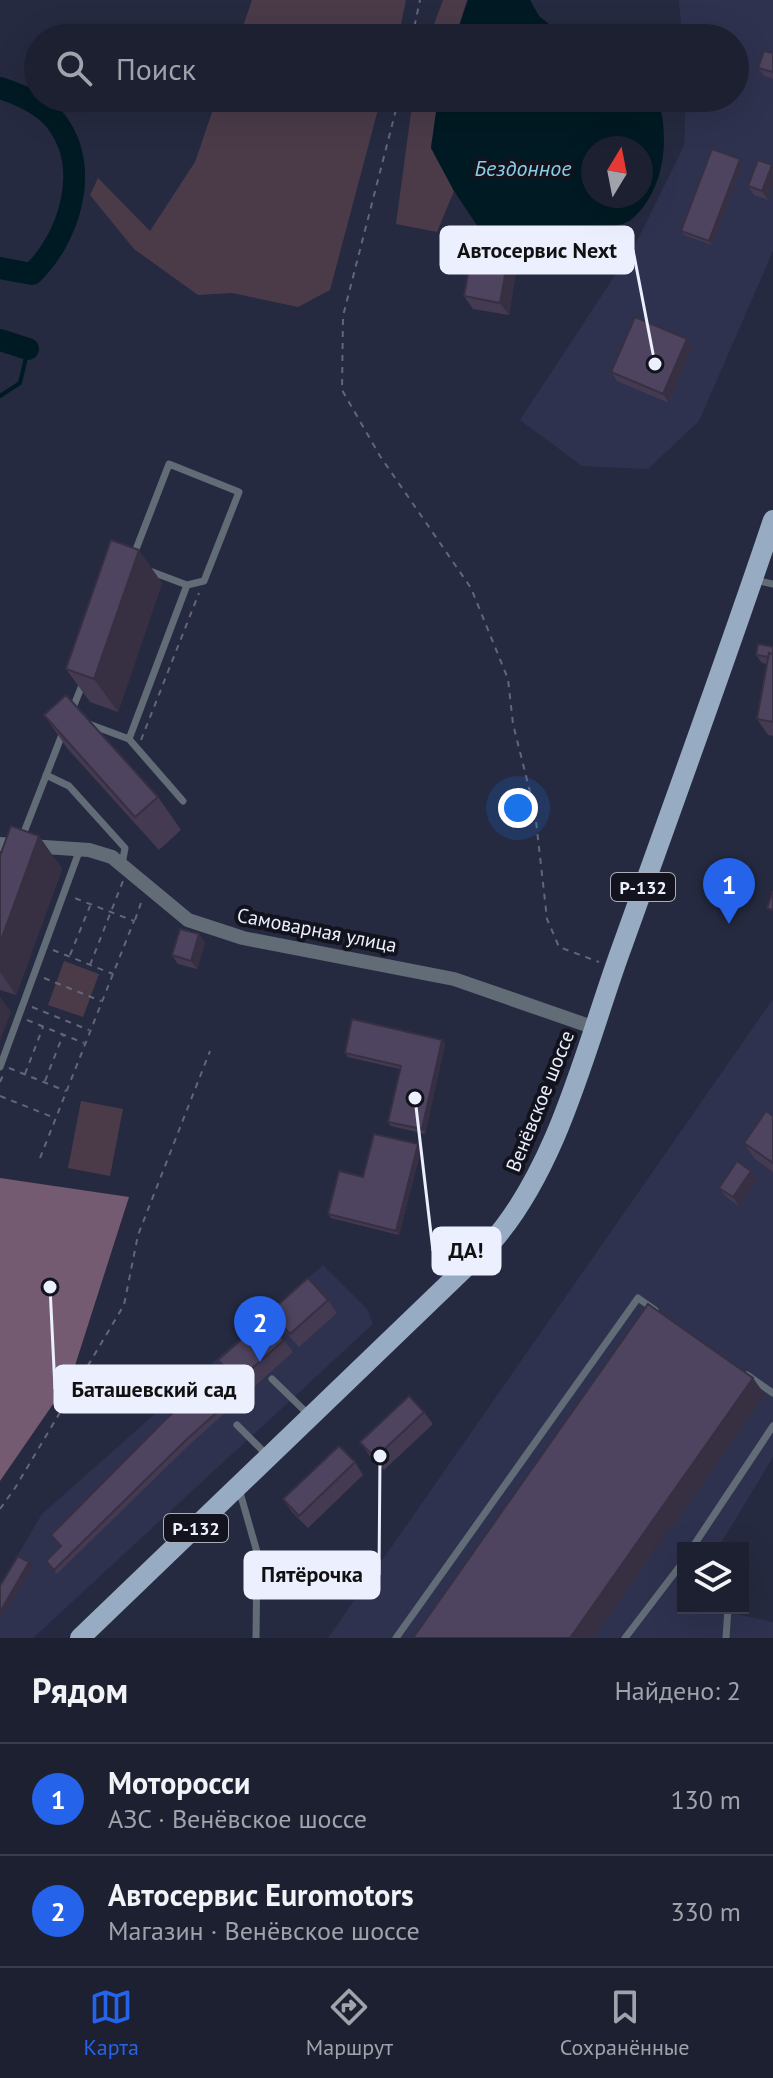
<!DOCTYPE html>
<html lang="ru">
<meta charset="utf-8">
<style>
body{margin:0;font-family:"PT Sans",sans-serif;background:#252838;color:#f1f3f6}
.controls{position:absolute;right:24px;bottom:24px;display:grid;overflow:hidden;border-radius:0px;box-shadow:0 8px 32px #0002}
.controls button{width:72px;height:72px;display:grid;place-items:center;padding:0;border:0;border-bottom:2px solid #3a3e4c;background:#1c2030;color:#f1f3f6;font:40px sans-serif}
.compass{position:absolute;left:581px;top:136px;width:72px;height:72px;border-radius:50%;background:#1c2030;box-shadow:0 8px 32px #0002;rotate:10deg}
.you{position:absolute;left:518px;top:808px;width:28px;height:28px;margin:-20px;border:6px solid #fff;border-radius:50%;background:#1a73e8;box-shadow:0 0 0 12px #1a73e833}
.badge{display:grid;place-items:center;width:52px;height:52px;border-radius:50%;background:#2563eb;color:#fff;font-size:26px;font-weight:700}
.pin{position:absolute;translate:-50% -66px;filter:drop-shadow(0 2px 4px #0008)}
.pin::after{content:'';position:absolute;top:42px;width:28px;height:24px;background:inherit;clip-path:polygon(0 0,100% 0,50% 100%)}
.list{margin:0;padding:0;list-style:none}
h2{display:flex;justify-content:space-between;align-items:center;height:104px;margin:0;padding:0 32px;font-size:34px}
h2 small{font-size:26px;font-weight:400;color:#a0a3ab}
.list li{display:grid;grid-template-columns:52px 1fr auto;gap:24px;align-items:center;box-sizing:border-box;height:112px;padding:0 32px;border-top:2px solid #3a3e4c}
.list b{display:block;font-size:30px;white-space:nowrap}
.list p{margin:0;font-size:26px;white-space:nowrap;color:#a0a3ab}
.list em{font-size:26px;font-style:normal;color:#a0a3ab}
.icon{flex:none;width:44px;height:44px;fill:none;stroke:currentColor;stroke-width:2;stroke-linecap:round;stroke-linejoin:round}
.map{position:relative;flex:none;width:773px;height:1638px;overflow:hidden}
.search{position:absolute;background:#1c2030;box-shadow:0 8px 32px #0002;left:24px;right:24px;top:24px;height:88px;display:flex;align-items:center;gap:20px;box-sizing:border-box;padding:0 28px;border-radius:44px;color:#a0a3ab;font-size:30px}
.sheet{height:328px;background:#1c2030}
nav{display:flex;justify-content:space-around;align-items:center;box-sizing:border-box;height:112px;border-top:2px solid #3a3e4c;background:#1c2030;font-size:22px;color:#a0a3ab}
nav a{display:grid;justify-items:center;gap:4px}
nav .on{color:#2563eb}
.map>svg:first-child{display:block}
.built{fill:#2e324f}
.green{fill:#4b3b49}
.forest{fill:#755b72}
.water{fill:#001a23;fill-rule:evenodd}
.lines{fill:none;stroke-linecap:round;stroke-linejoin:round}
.stream{stroke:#001a23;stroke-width:4}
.river{stroke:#001a23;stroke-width:22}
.path{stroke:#62667a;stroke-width:2;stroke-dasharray:6 6;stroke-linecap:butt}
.lane{stroke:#626c77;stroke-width:7}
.street{stroke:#626c77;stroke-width:14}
.primary{stroke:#97acc3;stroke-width:20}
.wall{fill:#443a52}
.shaded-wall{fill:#373042}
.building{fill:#4f445f;stroke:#373042;stroke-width:2}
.labels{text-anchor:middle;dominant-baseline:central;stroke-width:8;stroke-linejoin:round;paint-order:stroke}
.shield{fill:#12131d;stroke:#abadba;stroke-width:2}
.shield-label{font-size:18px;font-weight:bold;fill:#eceffe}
.street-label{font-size:20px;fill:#eceffe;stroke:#12131d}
.water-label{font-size:22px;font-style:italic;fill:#8acee8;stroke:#12131d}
.leader{fill:none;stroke:#eceffe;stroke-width:3}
.callout-dot{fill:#eceffe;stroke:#12131d;stroke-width:3}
.callout{fill:#eceffe;stroke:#eceffe;stroke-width:3}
.callout-label{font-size:22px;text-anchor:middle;font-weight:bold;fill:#111}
</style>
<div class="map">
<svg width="773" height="1638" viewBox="0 0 773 1638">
<rect width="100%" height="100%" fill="#262a40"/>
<path class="built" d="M 679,0 L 773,0 L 773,251 L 699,421 L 648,469 L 582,466 L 520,420 L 635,245 L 684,146 L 686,98 L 735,98 L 735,38 L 682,38 Z
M 773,999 L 773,1457 L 718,1548 L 683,1548 L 683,1608 L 707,1608 L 773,1622 L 773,1638 L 328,1638 Z
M 323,1265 L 367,1309 L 373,1324 L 33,1638 L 0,1638 L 0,1585 L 42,1514 Z"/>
<path class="green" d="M 252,0 L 406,0 L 398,38 L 239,38 Z
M 443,0 L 467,0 L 455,38 L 429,38 Z
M 217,98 L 381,98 L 330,290 L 298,307 L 232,293 L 198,295 L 134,249 L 90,195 L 98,178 L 150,231 L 195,162 Z
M 413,98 L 438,98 L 431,148 L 454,191 L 437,232 L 396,224 Z
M 64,961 L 99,974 L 83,1017 L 48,1005 Z
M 81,1101 L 123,1109 L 110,1176 L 68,1168 Z"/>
<path class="forest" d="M 0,1178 L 129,1197 L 71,1378 L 0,1481 Z"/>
<path class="water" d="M 468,0 L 530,0 L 539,16 L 564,36 L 588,34 L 593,38 L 455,38 Z
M 438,98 L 658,98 C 670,138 665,190 632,219 C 623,227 607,225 597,230 C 588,235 581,244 573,251 L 535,246 L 478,227 L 454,191 L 431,148 ZM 641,148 L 641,196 L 593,196 L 593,148 Z"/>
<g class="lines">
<path class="stream" d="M 0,396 L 20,383 L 28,349"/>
<path class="river" d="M 0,88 C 21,95 45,105 58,124 C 91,170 69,238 32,274 L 0,268
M 0,340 L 28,349"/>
<path class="path" d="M 412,38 L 420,0
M 399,98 L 343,316 L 342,390 L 380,456 L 471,588 L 508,679 L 513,724 L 535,812 L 547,919 L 559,947 L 599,962
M 141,740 L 199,593
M 135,920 L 142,900
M 53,950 L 113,974
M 70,955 L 90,906
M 90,965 L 123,881
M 44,978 L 101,1001
M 32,1007 L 89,1030
M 27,1020 L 84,1043
M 9,1068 L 66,1091
M 25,1074 L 43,1027
M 45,1081 L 63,1035
M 0,1082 L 3,1075
M 0,1096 L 55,1118
M 40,1158 L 134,921 L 72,897
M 0,1509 L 15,1488 L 124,1305 L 138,1235 L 210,1051"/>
<path class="lane" d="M 133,557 L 169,464 L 239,492 L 204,581 L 187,585 L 129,739 L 183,801
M 147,570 L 187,585
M 755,580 L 773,584
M 71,713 L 84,680
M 86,723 L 129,739
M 46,775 L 69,786 L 125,848 L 122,864
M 21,840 L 63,732
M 0,1067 L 80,849
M 747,1375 L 773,1393
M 272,1379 L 309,1415
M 237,1425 L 267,1455
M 239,1489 L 257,1552 L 256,1638
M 692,1548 L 773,1426
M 396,1638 L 638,1298 L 655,1310
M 625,1638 L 683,1562
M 726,1638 L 728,1608"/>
<path class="street" d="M 0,844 L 89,850 L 112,857 L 188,920 L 243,938 L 454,979 L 595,1028"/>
<path class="primary" d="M 80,1638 L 492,1242 C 558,1166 585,1050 619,955 C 671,810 724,666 773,520"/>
</g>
<path class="wall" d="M 773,53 L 773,79 L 764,76 L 758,68 Z
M 758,160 L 768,200 L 754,195 L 748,186 Z
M 743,164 L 712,245 L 684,235 L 681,231 Z
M 516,272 L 509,315 L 473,309 L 464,296 Z
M 692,347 L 669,403 L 617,381 L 611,372 Z
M 162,583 L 118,712 L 90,702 L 66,669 Z
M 773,647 L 773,736 L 768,735 L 757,719 L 767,664 L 762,663 L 756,655 Z
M 44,715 L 158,797 L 181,830 L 159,850 L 67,748 Z
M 39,836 L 62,869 L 16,995 L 0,990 L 0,856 Z
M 199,934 L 205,943 L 197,969 L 178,964 L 172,955 Z
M 445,1044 L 425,1134 L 391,1126 L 388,1122 L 400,1069 L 348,1057 L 345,1053 Z
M 773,1116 L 773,1172 L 755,1159 L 744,1143 Z
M 418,1144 L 421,1149 L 399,1235 L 331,1218 L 328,1214 L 363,1177 Z
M 757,1180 L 739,1206 L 725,1196 L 719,1188 Z
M 328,1300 L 337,1313 L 299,1347 L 279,1325 L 270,1312 Z
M 284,1340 L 293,1352 L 189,1445 L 57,1574 L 46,1561 L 61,1546 L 51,1535 L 224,1368 L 218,1360 Z
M 424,1412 L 433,1424 L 384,1470 L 369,1455 L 360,1442 Z
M 355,1462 L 363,1475 L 308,1528 L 292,1512 L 283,1499 Z"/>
<path class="shaded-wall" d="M 740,159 L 743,164 L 712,245 L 709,241 Z
M 772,165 L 773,167 L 773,187 L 768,200 L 762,191 Z
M 508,259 L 516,272 L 509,315 L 500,303 Z
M 687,339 L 692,347 L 669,403 L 663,394 Z
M 139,550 L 162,583 L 118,712 L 94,679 Z
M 39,836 L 62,869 L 16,995 L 0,972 L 0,943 Z
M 199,934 L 205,943 L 197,969 L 191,961 Z
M 0,997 L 11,1012 L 0,1041 Z
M 442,1040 L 445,1044 L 425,1134 L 422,1129 Z
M 418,1144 L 421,1149 L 399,1235 L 396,1231 Z
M 751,1171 L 757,1180 L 739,1206 L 733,1197 Z
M 753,1378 L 765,1395 L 593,1638 L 570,1638 Z
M 29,1562 L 32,1567 L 0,1621 L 0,1612 Z"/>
<path class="building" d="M 764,51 L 773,53 L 773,72 L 758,68 Z
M 712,149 L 740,159 L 709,241 L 681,231 Z
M 758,160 L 772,165 L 762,191 L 748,186 Z
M 472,253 L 508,259 L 500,303 L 464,296 Z
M 635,317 L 687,339 L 663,394 L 611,372 Z
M 111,540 L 139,550 L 94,679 L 66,669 Z
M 758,644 L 773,647 L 773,654 L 769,653 L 768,657 L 756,655 Z
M 769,653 L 773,654 L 773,722 L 757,719 Z
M 66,695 L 158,797 L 135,817 L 44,715 Z
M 11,826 L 39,836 L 0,943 L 0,856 Z
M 773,891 L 773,910 L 767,908 Z
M 180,929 L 199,934 L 191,961 L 172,955 Z
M 352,1019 L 442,1040 L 422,1129 L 388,1122 L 401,1066 L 345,1053 Z
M 766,1111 L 773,1116 L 773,1163 L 744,1143 Z
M 374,1134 L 418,1144 L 396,1231 L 328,1214 L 339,1171 L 363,1177 Z
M 737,1161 L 751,1171 L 733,1197 L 719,1188 Z
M 308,1278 L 328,1300 L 290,1334 L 270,1312 Z
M 648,1304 L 753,1378 L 570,1638 L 413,1638 Z
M 266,1318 L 284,1340 L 238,1381 L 218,1360 Z
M 224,1368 L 243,1389 L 186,1440 L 54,1570 L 46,1561 L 61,1546 L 51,1535 L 166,1419 Z
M 409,1396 L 424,1412 L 375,1458 L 360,1442 Z
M 339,1446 L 355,1462 L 299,1516 L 283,1499 Z
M 18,1556 L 29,1562 L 0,1612 L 0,1586 Z"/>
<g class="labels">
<g class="shield">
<rect x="611" y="873" width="64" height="28" rx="6"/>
<rect x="164" y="1514" width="64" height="28" rx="6"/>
</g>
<g class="shield-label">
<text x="643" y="887">Р-132</text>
<text x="196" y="1528">Р-132</text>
</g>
<g class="street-label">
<text transform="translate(317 930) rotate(11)">Самоварная улица</text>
<text transform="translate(540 1101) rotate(-68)">Венёвское шоссе</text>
</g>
<g class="water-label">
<text x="523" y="168">Бездонное</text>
</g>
</g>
<path class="leader" d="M655 364L633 250M415 1098L433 1251M50 1287L55 1389M380 1456L379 1575"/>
<g class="callout-dot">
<circle cx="655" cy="364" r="8"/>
<circle cx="415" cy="1098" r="8"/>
<circle cx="50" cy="1287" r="8"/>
<circle cx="380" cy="1456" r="8"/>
</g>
<g class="callout">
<rect x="441" y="227" width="192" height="46" rx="8"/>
<rect x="433" y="1228" width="67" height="46" rx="8"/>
<rect x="55" y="1366" width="198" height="46" rx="8"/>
<rect x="245" y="1552" width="134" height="46" rx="8"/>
</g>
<g class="callout-label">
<text x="537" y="258">Автосервис Next</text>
<text x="466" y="1258">ДА!</text>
<text x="154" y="1397">Баташевский сад</text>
<text x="312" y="1582">Пятёрочка</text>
</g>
</svg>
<div class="controls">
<button><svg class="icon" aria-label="layers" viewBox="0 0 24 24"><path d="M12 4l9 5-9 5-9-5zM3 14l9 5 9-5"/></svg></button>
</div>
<svg class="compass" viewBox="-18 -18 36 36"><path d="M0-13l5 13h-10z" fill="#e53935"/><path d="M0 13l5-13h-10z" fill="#a0a3ab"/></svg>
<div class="you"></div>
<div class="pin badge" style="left:729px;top:924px">1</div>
<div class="pin badge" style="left:260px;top:1362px">2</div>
<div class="search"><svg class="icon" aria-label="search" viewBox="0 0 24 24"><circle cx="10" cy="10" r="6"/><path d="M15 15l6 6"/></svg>Поиск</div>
</div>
<section class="sheet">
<h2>Рядом<small>Найдено: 2</small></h2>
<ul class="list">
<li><span class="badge">1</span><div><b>Моторосси</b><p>АЗС · Венёвское шоссе</p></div><em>130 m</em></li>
<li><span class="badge">2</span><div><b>Автосервис Euromotors</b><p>Магазин · Венёвское шоссе</p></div><em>330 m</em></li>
</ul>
</section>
<nav>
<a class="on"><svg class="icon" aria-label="map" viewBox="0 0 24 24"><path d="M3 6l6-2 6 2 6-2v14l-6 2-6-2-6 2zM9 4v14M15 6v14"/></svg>Карта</a>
<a><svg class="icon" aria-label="directions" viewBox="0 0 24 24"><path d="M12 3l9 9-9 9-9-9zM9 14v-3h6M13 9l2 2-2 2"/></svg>Маршрут</a>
<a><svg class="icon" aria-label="saved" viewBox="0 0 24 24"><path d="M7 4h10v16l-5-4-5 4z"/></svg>Сохранённые</a>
</nav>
